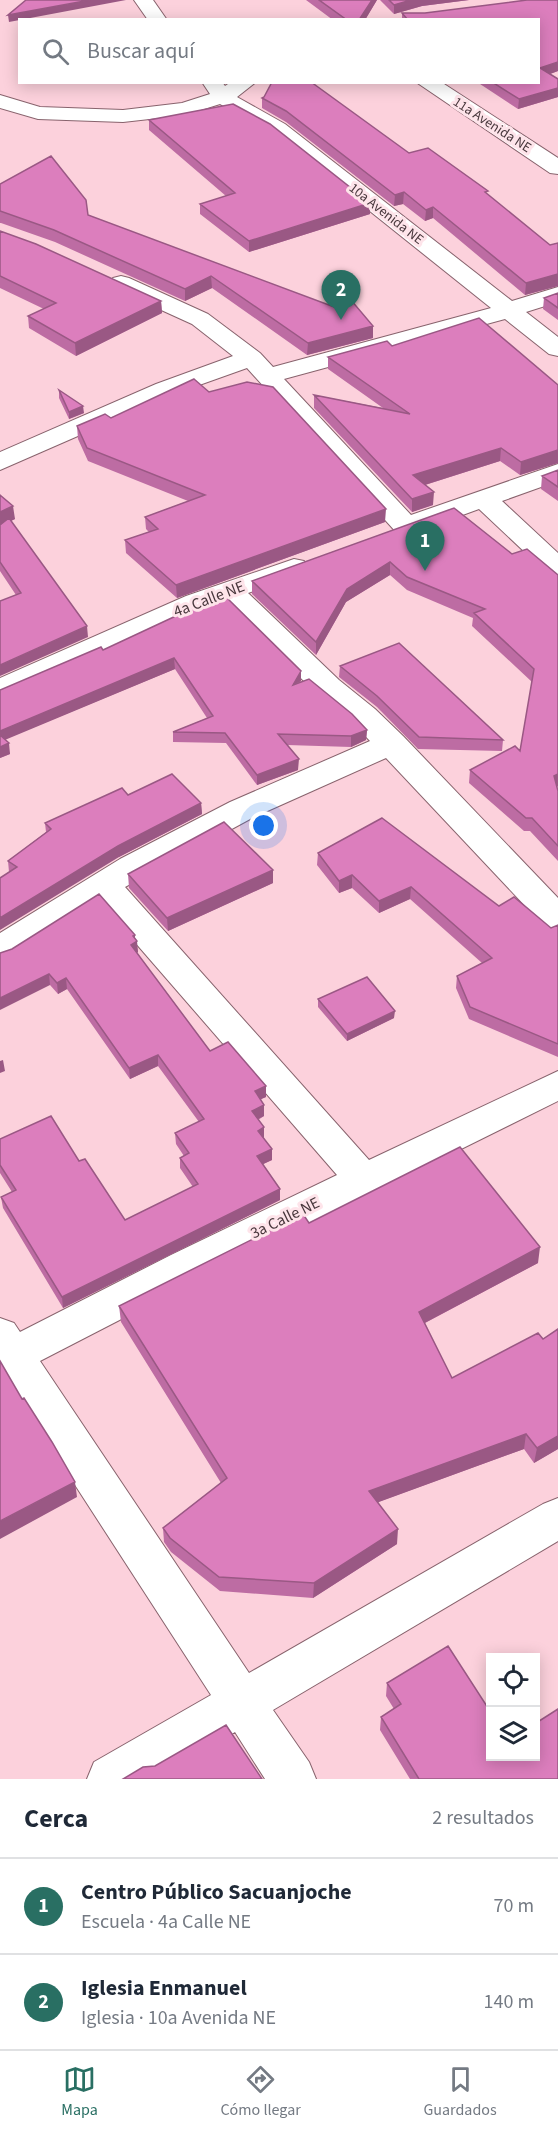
<!DOCTYPE html>
<html lang="es">
<meta charset="utf-8">
<style>
body{margin:0;font-family:"Source Sans 3",sans-serif;background:#f6f6f7;color:#1f2937}
.controls{position:absolute;right:18px;bottom:18px;display:grid;overflow:hidden;border-radius:0px;box-shadow:0 3px 15px #0003}
.controls button{width:54px;height:54px;display:grid;place-items:center;padding:0;border:0;border-bottom:2px solid #e0e1e3;background:#fff;color:#1f2937;font:30px sans-serif}
.you{position:absolute;left:264px;top:826px;width:21px;height:21px;margin:-15px;border:4px solid #fff;border-radius:50%;background:#1a73e8;box-shadow:0 0 0 9px #1a73e833}
.badge{display:grid;place-items:center;width:39px;height:39px;border-radius:50%;background:#296f63;color:#fff;font-size:20px;font-weight:700}
.pin{position:absolute;translate:-50% -50px;filter:drop-shadow(0 2px 3px #0008)}
.pin::after{content:'';position:absolute;top:32px;width:21px;height:18px;background:inherit;clip-path:polygon(0 0,100% 0,50% 100%)}
.list{margin:0;padding:0;list-style:none}
h2{display:flex;justify-content:space-between;align-items:center;height:78px;margin:0;padding:0 24px;font-size:26px}
h2 small{font-size:20px;font-weight:400;color:#747a83}
.list li{display:grid;grid-template-columns:39px 1fr auto;gap:18px;align-items:center;box-sizing:border-box;height:96px;padding:0 24px;border-top:2px solid #e0e1e3}
.list b{display:block;font-size:22px;white-space:nowrap}
.list p{margin:0;font-size:20px;white-space:nowrap;color:#747a83}
.list em{font-size:20px;font-style:normal;color:#747a83}
.icon{flex:none;width:33px;height:33px;fill:none;stroke:currentColor;stroke-width:2;stroke-linecap:round;stroke-linejoin:round}
.map{position:relative;flex:none;width:558px;height:1779px;overflow:hidden}
.search{position:absolute;background:#fff;box-shadow:0 3px 15px #0003;left:18px;right:18px;top:18px;height:66px;display:flex;align-items:center;gap:15px;box-sizing:border-box;padding:0 21px;border-radius:0px;color:#747a83;font-size:22px}
.sheet{height:270px;background:#fff}
nav{display:flex;justify-content:space-around;align-items:center;box-sizing:border-box;height:84px;border-top:2px solid #e0e1e3;background:#fff;font-size:16px;color:#747a83}
nav a{display:grid;justify-items:center;gap:3px}
nav .on{color:#296f63}
.map>svg:first-child{display:block}
.lines{fill:none;stroke-linecap:round;stroke-linejoin:round}
.minor-casing{stroke:#88636d;stroke-width:2}
.minor{fill:#fff;fill-rule:evenodd}
.wall{fill:#bd6ca3}
.shaded-wall{fill:#9a5884}
.building{fill:#dc7ebd;stroke:#9a5884;stroke-width:1.5}
.labels{text-anchor:middle;dominant-baseline:central;stroke-width:6;stroke-linejoin:round;paint-order:stroke}
.far-street-label{font-size:14px;fill:#48373c;stroke:#fee4ea}
.street-label{font-size:16px;fill:#48373c;stroke:#fee4ea}
</style>
<div class="map">
<svg width="558" height="1779" viewBox="0 0 558 1779">
<rect width="100%" height="100%" fill="#fcd1dc"/>
<g class="lines">
<defs>
<path id="minor" d="M 134,0 L 153,0 L 167,20 L 148,20 Z
M 202,82 L 222,82 L 225,86 L 231,82 L 256,82 L 237,97 L 285,124 L 512,301 L 558,287 L 558,302 L 526,312 L 558,337 L 558,356 L 549,354 L 505,319 L 284,379 L 411,515 L 558,464 L 558,481 L 502,501 L 558,553 L 558,576 L 548,574 L 479,509 L 416,532 L 406,534 L 396,532 L 247,368 L 174,394 L 0,470 L 0,452 L 156,384 L 233,356 L 192,324 L 113,288 L 109,283 L 113,278 L 121,276 L 129,278 L 208,314 L 260,353 L 273,367 L 491,308 L 271,132 L 220,104 L 185,115 L 123,122 L 38,119 L 0,108 L 0,95 L 40,107 L 123,110 L 182,103 L 210,94 Z
M 416,82 L 441,82 L 558,158 L 558,174 L 550,173 Z
M 294,559 L 304,561 L 308,567 L 304,573 L 248,593 L 339,680 L 375,709 L 403,736 L 558,898 L 558,931 L 546,928 L 386,758 L 252,818 L 125,887 L 369,1160 L 558,1071 L 558,1101 L 199,1279 L 40,1361 L 249,1673 L 543,1504 L 558,1498 L 558,1541 L 273,1710 L 309,1762 L 316,1779 L 265,1779 L 235,1732 L 156,1779 L 87,1779 L 94,1762 L 211,1695 L 0,1369 L 0,1318 L 14,1323 L 20,1332 L 171,1255 L 337,1175 L 100,902 L 12,958 L 0,962 L 0,933 L 120,859 L 230,802 L 370,741 L 353,723 L 317,694 L 224,602 L 0,699 L 0,678 L 186,596 Z"/>
</defs>
<use href="#minor" class="minor-casing"/>
<use href="#minor" class="minor"/>
</g>
<path class="wall" d="M 306,0 L 377,0 L 365,20 L 333,20 Z
M 380,0 L 469,0 L 422,6 L 394,14 Z
M 558,0 L 558,71 L 550,74 L 558,79 L 558,97 L 518,109 L 477,82 L 538,82 L 538,20 L 402,20 L 402,13 L 425,13 Z
M 262,98 L 409,153 L 487,195 L 550,245 L 558,243 L 558,286 L 525,295 L 433,218 L 425,221 L 403,204 L 394,206 L 286,122 L 262,108 Z
M 149,120 L 370,203 L 370,214 L 249,252 L 200,214 L 200,204 L 226,196 L 149,130 Z
M 0,184 L 88,215 L 373,326 L 373,338 L 307,355 L 212,288 L 185,301 L 55,242 L 1,223 L 0,223 Z
M 0,231 L 161,301 L 162,313 L 76,356 L 29,328 L 28,316 L 44,309 L 0,288 Z
M 558,293 L 558,320 L 543,309 L 544,298 Z
M 392,346 L 558,385 L 558,463 L 520,475 L 500,461 L 425,485 L 433,505 L 412,512 L 314,408 L 314,395 L 383,408 L 328,369 L 328,357 Z
M 59,390 L 84,413 L 69,419 L 59,398 Z
M 209,392 L 385,522 L 177,598 L 126,553 L 125,540 L 149,532 L 146,529 L 145,517 L 188,501 L 88,461 L 78,439 L 77,426 Z
M 558,470 L 558,501 L 541,489 L 542,476 Z
M 0,495 L 15,519 L 11,521 L 88,637 L 16,595 L 0,571 Z
M 454,508 L 512,554 L 558,575 L 558,786 L 557,787 L 558,791 L 558,861 L 530,831 L 524,831 L 469,783 L 470,770 L 520,751 L 532,682 L 472,626 L 473,618 L 407,590 L 390,575 L 346,602 L 316,655 L 252,594 L 252,581 Z
M 223,594 L 301,682 L 367,730 L 366,740 L 351,747 L 287,745 L 298,770 L 257,785 L 226,743 L 173,742 L 173,732 L 207,718 L 175,669 L 5,739 L 10,754 L 0,758 L 0,690 L 103,650 Z
M 340,666 L 503,740 L 502,751 L 418,749 L 377,707 L 339,677 Z
M 128,795 L 201,803 L 202,814 L 119,857 L 9,872 L 8,861 L 46,832 L 45,823 Z
M 318,853 L 499,906 L 551,928 L 558,925 L 558,1057 L 469,1019 L 456,988 L 457,976 L 482,963 L 410,899 L 379,913 L 352,888 L 339,893 L 317,865 Z
M 128,874 L 273,883 L 168,931 L 129,888 Z
M 135,938 L 138,952 L 137,953 L 210,1051 L 266,1097 L 260,1099 L 264,1105 L 264,1116 L 258,1120 L 264,1127 L 264,1138 L 272,1160 L 263,1164 L 280,1189 L 280,1200 L 63,1308 L 3,1208 L 1,1197 L 12,1192 L 0,1173 L 0,1139 L 79,1161 L 125,1220 L 193,1187 L 180,1168 L 180,1158 L 184,1156 L 176,1144 L 175,1133 L 199,1122 L 158,1066 L 130,1079 L 67,989 L 58,994 L 50,985 L 0,953 Z
M 318,999 L 394,1018 L 347,1041 L 318,1007 Z
M 309,1223 L 538,1263 L 425,1323 L 452,1378 L 543,1339 L 558,1329 L 558,1449 L 534,1463 L 524,1449 L 378,1502 L 397,1544 L 313,1598 L 220,1591 L 171,1552 L 164,1542 L 163,1528 L 221,1483 L 121,1322 L 119,1306 Z
M 387,1683 L 490,1756 L 558,1779 L 410,1779 L 380,1730 L 381,1717 L 394,1709 L 386,1696 Z"/>
<path class="shaded-wall" d="M 90,0 L 126,0 L 9,22 L 8,15 Z
M 372,0 L 377,0 L 365,20 L 359,20 Z
M 411,0 L 469,0 L 422,6 L 394,14 L 394,5 Z
M 558,62 L 558,71 L 539,78 L 540,68 Z
M 558,88 L 558,97 L 518,109 L 519,99 Z
M 404,192 L 403,204 L 394,206 L 395,195 Z
M 370,203 L 370,214 L 249,252 L 249,241 Z
M 433,207 L 433,218 L 425,221 L 426,210 Z
M 558,274 L 558,286 L 525,295 L 526,283 Z
M 211,276 L 212,288 L 185,301 L 185,289 Z
M 161,301 L 162,313 L 76,356 L 75,343 Z
M 373,326 L 373,338 L 307,355 L 308,343 Z
M 83,406 L 84,413 L 69,419 L 69,412 Z
M 501,448 L 500,461 L 412,489 L 413,475 Z
M 558,450 L 558,463 L 520,475 L 521,462 Z
M 434,492 L 433,505 L 412,512 L 412,499 Z
M 13,506 L 15,519 L 0,526 L 0,512 Z
M 386,509 L 385,522 L 177,598 L 176,585 Z
M 390,562 L 390,575 L 346,602 L 316,655 L 316,642 L 347,589 Z
M 87,626 L 88,637 L 0,676 L 0,665 Z
M 174,658 L 175,669 L 0,742 L 0,731 Z
M 301,671 L 301,681 L 293,685 Z
M 367,730 L 366,740 L 351,747 L 351,736 Z
M 9,743 L 10,754 L 0,758 L 0,747 Z
M 299,759 L 298,770 L 257,785 L 257,775 Z
M 558,774 L 558,786 L 552,789 L 554,776 Z
M 201,803 L 202,814 L 119,857 L 0,930 L 0,918 L 118,846 Z
M 273,870 L 273,883 L 168,931 L 167,918 Z
M 352,875 L 352,888 L 339,893 L 339,881 Z
M 411,887 L 410,899 L 379,913 L 379,901 Z
M 135,935 L 135,942 L 137,941 L 138,952 L 132,956 L 131,945 L 133,936 Z
M 49,974 L 50,985 L 0,1010 L 0,998 Z
M 66,978 L 67,989 L 58,994 L 57,983 Z
M 395,1011 L 394,1018 L 347,1041 L 347,1034 Z
M 158,1055 L 158,1066 L 130,1079 L 129,1068 Z
M 3,1060 L 5,1071 L 0,1073 L 0,1061 Z
M 266,1086 L 266,1097 L 255,1102 L 255,1091 Z
M 264,1105 L 264,1116 L 252,1122 L 252,1111 Z
M 264,1127 L 264,1138 L 258,1131 Z
M 272,1149 L 272,1160 L 257,1167 L 257,1156 Z
M 280,1189 L 280,1200 L 63,1308 L 62,1297 Z
M 540,1247 L 538,1263 L 417,1327 L 419,1312 Z
M 526,1434 L 524,1449 L 368,1506 L 369,1491 Z
M 558,1436 L 558,1449 L 534,1463 L 537,1448 Z
M 75,1482 L 77,1497 L 0,1539 L 0,1521 Z
M 398,1529 L 397,1544 L 313,1598 L 314,1583 Z"/>
<path class="building" d="M 26,0 L 90,0 L 8,15 Z
M 319,0 L 372,0 L 359,20 L 347,20 Z
M 389,0 L 411,0 L 394,5 Z
M 527,0 L 558,0 L 558,62 L 540,68 L 558,79 L 558,88 L 519,99 L 492,82 L 538,82 L 538,20 L 408,20 L 402,13 L 425,13 Z
M 272,82 L 311,82 L 409,153 L 428,148 L 488,191 L 485,192 L 550,245 L 558,243 L 558,274 L 526,283 L 433,207 L 426,210 L 404,192 L 395,195 L 286,111 L 262,98 L 264,97 Z
M 233,104 L 270,124 L 370,203 L 249,241 L 200,204 L 235,193 L 149,120 Z
M 51,156 L 86,200 L 88,215 L 345,311 L 351,300 L 373,326 L 308,343 L 211,276 L 185,289 L 54,230 L 0,211 L 0,184 Z
M 0,231 L 36,244 L 161,301 L 75,343 L 28,316 L 56,303 L 0,276 Z
M 558,293 L 558,308 L 544,298 Z
M 479,318 L 558,385 L 558,450 L 521,462 L 501,448 L 413,475 L 434,492 L 412,499 L 314,395 L 410,414 L 328,357 L 387,341 L 392,346 Z
M 194,379 L 209,392 L 247,382 L 273,387 L 386,509 L 176,585 L 125,540 L 158,529 L 145,517 L 205,495 L 87,448 L 77,426 L 105,414 L 111,418 Z
M 59,390 L 83,406 L 69,412 Z
M 558,470 L 558,487 L 542,476 Z
M 0,495 L 13,506 L 0,512 Z
M 454,508 L 512,554 L 527,549 L 558,575 L 558,774 L 554,776 L 558,791 L 558,846 L 532,818 L 526,818 L 470,770 L 515,746 L 520,751 L 534,669 L 474,613 L 485,609 L 407,577 L 390,562 L 347,589 L 316,642 L 252,581 Z
M 9,518 L 87,626 L 0,665 L 0,601 L 21,593 L 0,562 L 0,525 Z
M 223,594 L 301,671 L 293,685 L 309,679 L 352,714 L 367,730 L 351,736 L 278,734 L 299,759 L 257,775 L 225,733 L 173,732 L 213,716 L 174,658 L 0,731 L 0,690 L 101,647 L 103,650 Z
M 399,643 L 503,740 L 419,737 L 377,696 L 340,666 Z
M 0,735 L 9,743 L 0,747 Z
M 172,774 L 201,803 L 118,846 L 0,918 L 0,878 L 17,867 L 8,861 L 51,829 L 45,823 L 122,788 L 128,795 Z
M 382,818 L 499,906 L 514,897 L 551,928 L 558,925 L 558,1044 L 470,1007 L 457,976 L 492,958 L 411,887 L 379,901 L 352,875 L 339,881 L 318,853 Z
M 224,822 L 273,870 L 167,918 L 128,874 Z
M 99,894 L 135,935 L 133,936 L 137,941 L 131,945 L 210,1051 L 228,1042 L 266,1086 L 255,1091 L 264,1105 L 252,1111 L 264,1127 L 258,1131 L 272,1149 L 257,1156 L 280,1189 L 62,1297 L 1,1197 L 16,1190 L 0,1165 L 0,1139 L 51,1116 L 79,1161 L 85,1159 L 125,1220 L 198,1184 L 180,1158 L 189,1153 L 175,1133 L 204,1119 L 158,1055 L 129,1068 L 66,978 L 57,983 L 49,974 L 0,998 L 0,953 L 12,949 Z
M 367,977 L 395,1011 L 347,1034 L 318,999 Z
M 460,1147 L 540,1247 L 419,1312 L 452,1378 L 538,1333 L 543,1339 L 558,1329 L 558,1436 L 537,1448 L 526,1434 L 369,1491 L 398,1529 L 314,1583 L 219,1577 L 170,1538 L 163,1528 L 227,1478 L 119,1306 L 303,1214 L 309,1223 Z
M 0,1361 L 22,1399 L 24,1398 L 52,1442 L 75,1482 L 0,1521 Z
M 448,1646 L 490,1711 L 490,1756 L 536,1756 L 536,1723 L 558,1709 L 558,1779 L 419,1779 L 381,1717 L 401,1704 L 387,1683 Z
M 226,1725 L 262,1779 L 123,1779 L 143,1767 L 155,1766 Z"/>
<g class="labels">
<g class="far-street-label">
<text transform="translate(492 125) rotate(33)">11a Avenida NE</text>
<text transform="translate(386 214) rotate(38)">10a Avenida NE</text>
</g>
<g class="street-label">
<text transform="translate(209 599) rotate(-21)">4a Calle NE</text>
<text transform="translate(285 1218) rotate(-26)">3a Calle NE</text>
</g>
</g>
</svg>
<div class="controls">
<button><svg class="icon" aria-label="locate" viewBox="0 0 24 24"><circle cx="12" cy="12" r="6"/><path d="M12 2v4M12 18v4M2 12h4M18 12h4"/></svg></button>
<button><svg class="icon" aria-label="layers" viewBox="0 0 24 24"><path d="M12 4l9 5-9 5-9-5zM3 14l9 5 9-5"/></svg></button>
</div>
<div class="you"></div>
<div class="pin badge" style="left:425px;top:571px">1</div>
<div class="pin badge" style="left:341px;top:320px">2</div>
<div class="search"><svg class="icon" aria-label="search" viewBox="0 0 24 24"><circle cx="10" cy="10" r="6"/><path d="M15 15l6 6"/></svg>Buscar aquí</div>
</div>
<section class="sheet">
<h2>Cerca<small>2 resultados</small></h2>
<ul class="list">
<li><span class="badge">1</span><div><b>Centro Público Sacuanjoche</b><p>Escuela · 4a Calle NE</p></div><em>70 m</em></li>
<li><span class="badge">2</span><div><b>Iglesia Enmanuel</b><p>Iglesia · 10a Avenida NE</p></div><em>140 m</em></li>
</ul>
</section>
<nav>
<a class="on"><svg class="icon" aria-label="map" viewBox="0 0 24 24"><path d="M3 6l6-2 6 2 6-2v14l-6 2-6-2-6 2zM9 4v14M15 6v14"/></svg>Mapa</a>
<a><svg class="icon" aria-label="directions" viewBox="0 0 24 24"><path d="M12 3l9 9-9 9-9-9zM9 14v-3h6M13 9l2 2-2 2"/></svg>Cómo llegar</a>
<a><svg class="icon" aria-label="saved" viewBox="0 0 24 24"><path d="M7 4h10v16l-5-4-5 4z"/></svg>Guardados</a>
</nav>
